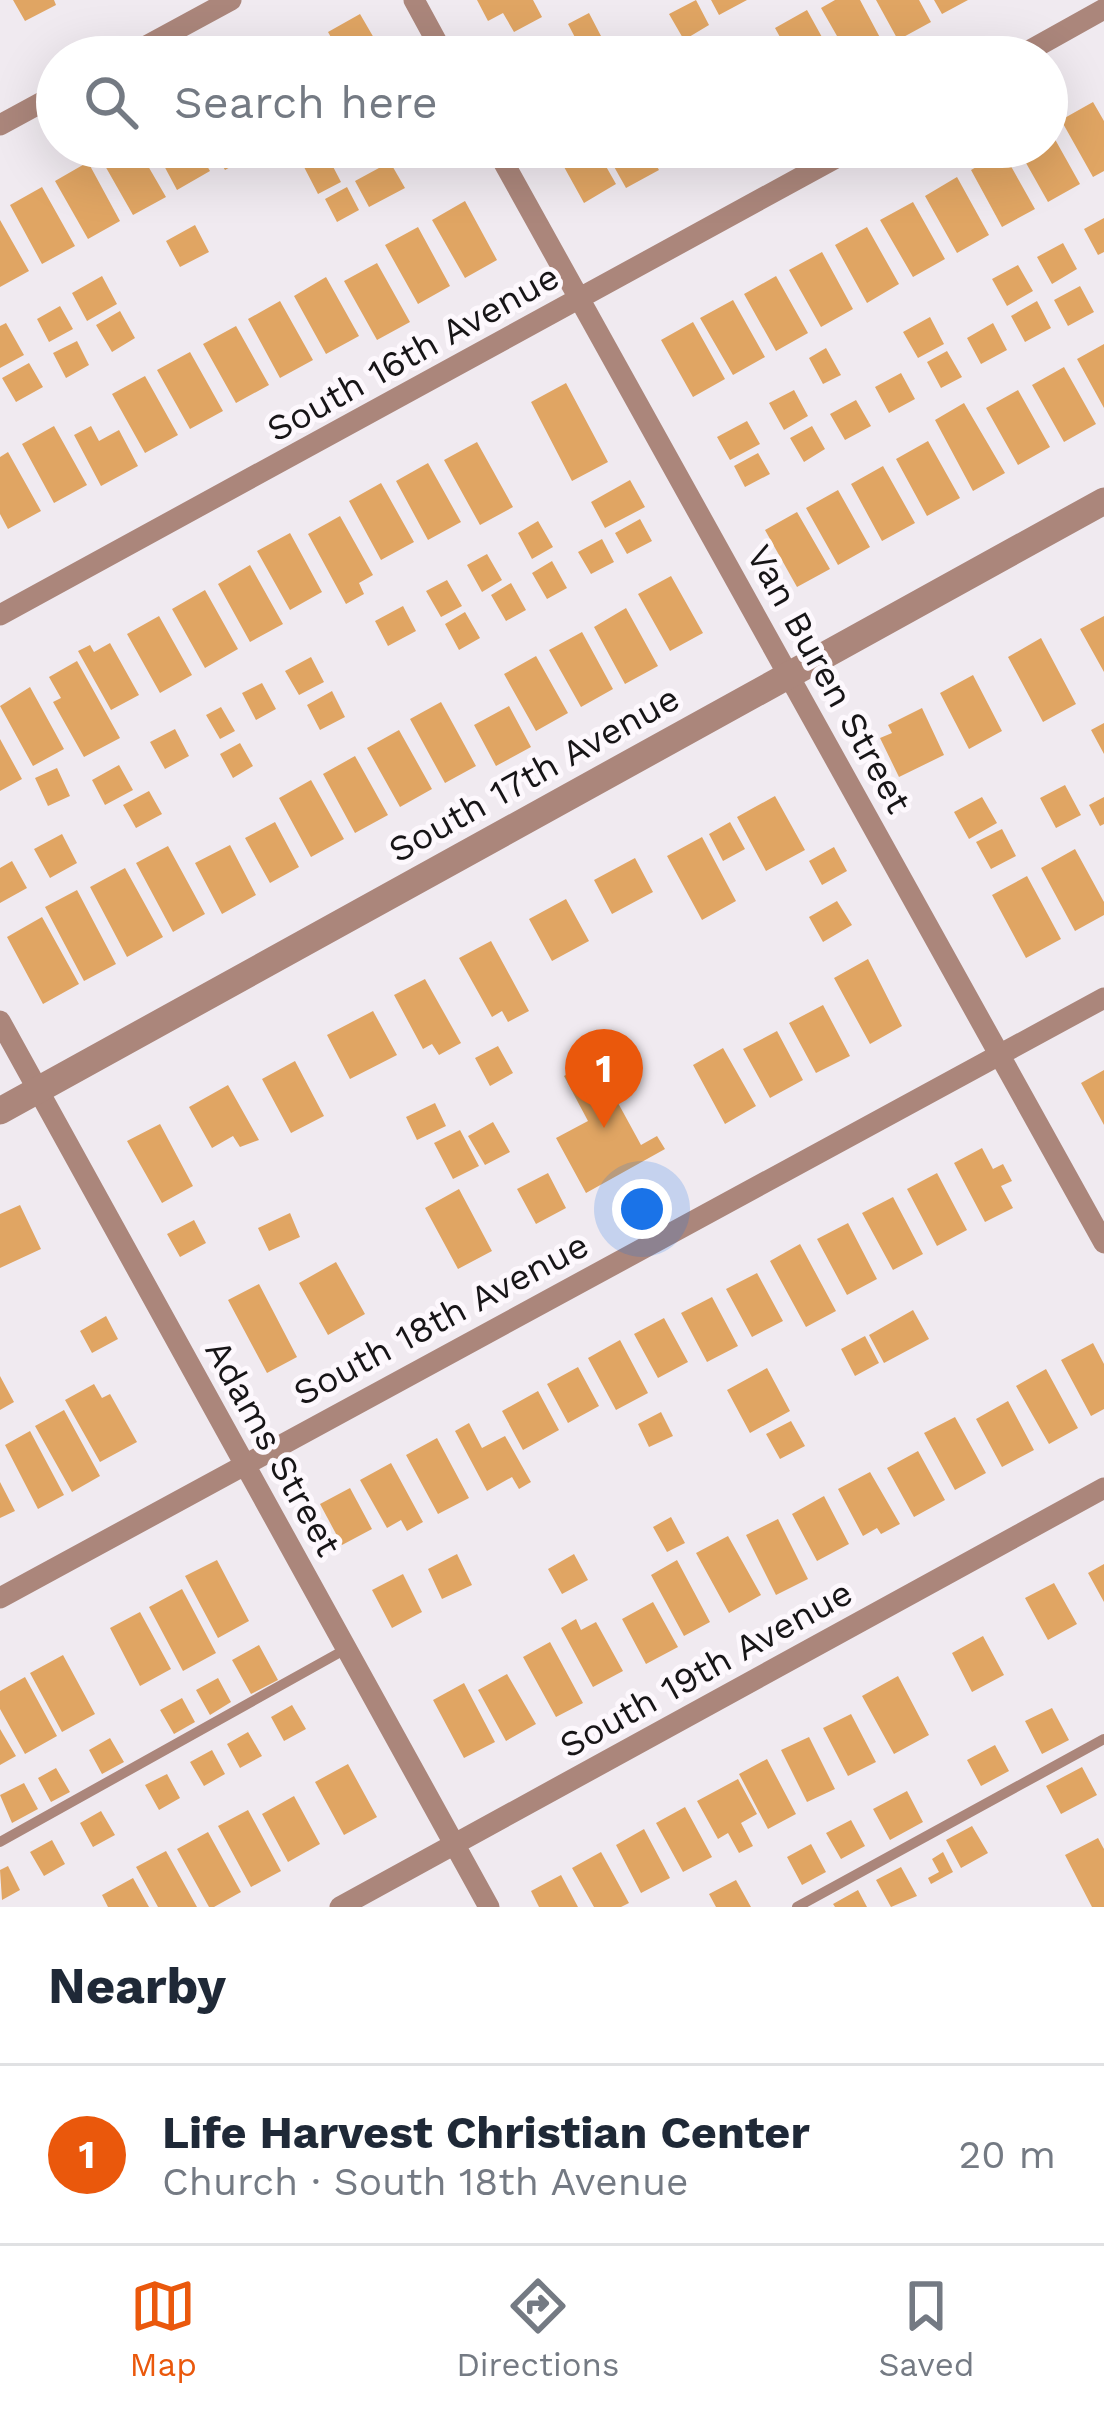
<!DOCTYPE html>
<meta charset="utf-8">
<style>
body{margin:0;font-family:"Work Sans",sans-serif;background:#f2f2f3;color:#1f2937}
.you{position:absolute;left:642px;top:1209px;width:42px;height:42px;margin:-30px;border:9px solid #fff;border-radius:50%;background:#1a73e8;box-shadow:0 0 0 18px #1a73e833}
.badge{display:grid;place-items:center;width:78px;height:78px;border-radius:50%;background:#ea580c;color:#fff;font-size:39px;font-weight:700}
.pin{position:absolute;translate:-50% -99px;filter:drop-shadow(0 3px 6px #0008)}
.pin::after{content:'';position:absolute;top:63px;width:42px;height:36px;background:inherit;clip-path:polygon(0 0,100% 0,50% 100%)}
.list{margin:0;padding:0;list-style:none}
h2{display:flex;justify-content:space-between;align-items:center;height:156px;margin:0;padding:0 48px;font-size:51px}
h2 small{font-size:39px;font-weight:400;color:#747a83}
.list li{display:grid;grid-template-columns:78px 1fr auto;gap:36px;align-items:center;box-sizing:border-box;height:180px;padding:0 48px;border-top:3px solid #e0e1e3}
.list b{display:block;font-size:45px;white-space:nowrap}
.list p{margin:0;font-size:39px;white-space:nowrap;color:#747a83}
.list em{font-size:39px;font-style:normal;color:#747a83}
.icon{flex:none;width:66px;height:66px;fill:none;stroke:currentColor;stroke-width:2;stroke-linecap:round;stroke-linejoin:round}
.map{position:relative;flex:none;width:1104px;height:1907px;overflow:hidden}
.search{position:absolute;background:#fff;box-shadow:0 12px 48px #0002;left:36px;right:36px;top:36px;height:132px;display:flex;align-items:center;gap:30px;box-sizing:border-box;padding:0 42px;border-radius:66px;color:#747a83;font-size:45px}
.sheet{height:336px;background:#fff}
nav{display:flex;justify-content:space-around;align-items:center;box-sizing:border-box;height:168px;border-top:3px solid #e0e1e3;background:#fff;font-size:33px;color:#747a83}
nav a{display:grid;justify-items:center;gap:6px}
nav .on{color:#ea580c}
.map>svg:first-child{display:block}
.building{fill:#e0a563}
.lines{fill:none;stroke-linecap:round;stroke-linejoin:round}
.service{stroke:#ab867b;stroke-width:10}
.minor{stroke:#ab867b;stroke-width:21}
.tertiary{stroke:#ab867b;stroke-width:27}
.labels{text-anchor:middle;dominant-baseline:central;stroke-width:10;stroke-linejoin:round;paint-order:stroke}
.street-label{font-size:36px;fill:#171517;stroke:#fdf8fd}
</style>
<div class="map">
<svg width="1104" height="1907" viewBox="0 0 1104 1907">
<rect width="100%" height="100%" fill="#f0eaf0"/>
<path class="building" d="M 13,0 L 54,0 L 56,5 L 25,21 Z
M 477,0 L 533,0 L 542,17 L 514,32 L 503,13 L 488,21 Z
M 696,0 L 709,25 L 684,40 L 669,14 Z
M 711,0 L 747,0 L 719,15 Z
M 835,0 L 860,0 L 885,47 L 867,57 L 849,57 L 821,8 Z
M 876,0 L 919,0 L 931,22 L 898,40 Z
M 934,0 L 968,0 L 942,14 Z
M 807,10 L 833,57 L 791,57 L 775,28 Z
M 589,13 L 601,36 L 580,47 L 568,24 Z
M 360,14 L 385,57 L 342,57 L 328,32 Z
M 651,36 L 663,57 L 635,57 L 630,47 Z
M 763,39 L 773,57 L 730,57 Z
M 314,42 L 323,57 L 288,57 Z
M 1093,102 L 1104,121 L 1104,171 L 1093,177 L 1061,120 Z
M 1047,125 L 1080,184 L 1048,202 L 1017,147 L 1047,147 Z
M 117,147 L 137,147 L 166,197 L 133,215 L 100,157 Z
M 154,147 L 196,147 L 210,171 L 177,190 Z
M 212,147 L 255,147 L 257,152 L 225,170 Z
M 363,147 L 384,147 L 390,158 L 374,166 Z
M 553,147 L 595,147 L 616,184 L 584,203 Z
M 603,147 L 646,147 L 659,170 L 626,188 Z
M 662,147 L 704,147 L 672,165 Z
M 1003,152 L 1035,209 L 1002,227 L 971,170 Z
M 327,155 L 341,182 L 318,194 L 304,167 Z
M 88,162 L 120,221 L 88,239 L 55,181 Z
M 390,162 L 405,188 L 369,207 L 355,181 Z
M 957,177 L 989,235 L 957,253 L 925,196 Z
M 42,187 L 75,246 L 42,264 L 10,205 Z
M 347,187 L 359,210 L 337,222 L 325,199 Z
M 465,201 L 497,260 L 465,278 L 432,220 Z
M 913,202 L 945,259 L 913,277 L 880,220 Z
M 1104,218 L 1104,252 L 1098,255 L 1084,229 Z
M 0,220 L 29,271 L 0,287 Z
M 195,225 L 209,252 L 180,267 L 166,241 Z
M 418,227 L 450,286 L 418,304 L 385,245 Z
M 867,227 L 899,284 L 867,303 L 835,245 Z
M 1063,243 L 1077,269 L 1052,284 L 1037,257 Z
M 822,252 L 853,309 L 821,327 L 789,270 Z
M 377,263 L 410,322 L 377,340 L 344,281 Z
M 1018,265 L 1033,291 L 1007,306 L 992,279 Z
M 102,276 L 117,304 L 87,321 L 72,293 Z
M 776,276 L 808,333 L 776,351 L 744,294 Z
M 326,277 L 359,336 L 326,354 L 294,296 Z
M 1080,286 L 1094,312 L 1068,326 L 1054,300 Z
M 733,300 L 765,357 L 733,375 L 700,318 Z
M 280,301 L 313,360 L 280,378 L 248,319 Z
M 1037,301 L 1051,328 L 1025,342 L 1011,316 Z
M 60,306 L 73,329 L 49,342 L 37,319 Z
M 120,311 L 135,338 L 112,352 L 96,325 Z
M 930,317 L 944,344 L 918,358 L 903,332 Z
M 693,322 L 725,379 L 693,397 L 661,340 Z
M 6,323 L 24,355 L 0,368 L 0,326 Z
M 993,323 L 1007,350 L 981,364 L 967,338 Z
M 236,326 L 269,385 L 236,403 L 203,344 Z
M 77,341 L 89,365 L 66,378 L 53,353 Z
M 1104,344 L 1104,408 L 1077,359 Z
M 826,348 L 841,375 L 823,384 L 809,358 Z
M 947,351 L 962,377 L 941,388 L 927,362 Z
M 190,352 L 223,411 L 190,429 L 157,370 Z
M 29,363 L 43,387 L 16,402 L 2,378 Z
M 1064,367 L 1096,424 L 1064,442 L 1032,385 Z
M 901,373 L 915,399 L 889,413 L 875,387 Z
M 145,376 L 178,435 L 145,453 L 112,394 Z
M 566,383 L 608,462 L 572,481 L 531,402 Z
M 794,390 L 808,416 L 784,430 L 769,403 Z
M 1018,390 L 1050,447 L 1018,465 L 986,408 Z
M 856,400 L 871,426 L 845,440 L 830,414 Z
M 964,403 L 1005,473 L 973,491 L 935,420 Z
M 747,421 L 760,444 L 730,460 L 717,437 Z
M 54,426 L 87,485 L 54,503 L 22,444 Z
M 91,426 L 99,441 L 119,430 L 138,466 L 101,486 L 74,435 Z
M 812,426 L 825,449 L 804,462 L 790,438 Z
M 928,441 L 960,498 L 927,516 L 896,459 Z
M 477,442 L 513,507 L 480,525 L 444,460 Z
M 8,452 L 41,511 L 8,529 L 0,514 L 0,457 Z
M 758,453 L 770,474 L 745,487 L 734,466 Z
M 428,463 L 461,522 L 428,540 L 396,481 Z
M 883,466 L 915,523 L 882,541 L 851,484 Z
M 630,480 L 645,507 L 605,528 L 591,502 Z
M 381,483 L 414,542 L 381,560 L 349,501 Z
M 838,490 L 870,547 L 838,565 L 806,508 Z
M 797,512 L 830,569 L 797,587 L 765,530 Z
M 340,516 L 373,575 L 359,583 L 364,594 L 346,604 L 308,534 Z
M 640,519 L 652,541 L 627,554 L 615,533 Z
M 538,521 L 553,547 L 532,559 L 518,533 Z
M 290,533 L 322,592 L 290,610 L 257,551 Z
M 602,539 L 614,562 L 591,574 L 578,552 Z
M 487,554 L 502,580 L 482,592 L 467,565 Z
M 552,561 L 567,588 L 547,599 L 532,573 Z
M 250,565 L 283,624 L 250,642 L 218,584 Z
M 671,576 L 703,633 L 670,651 L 638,594 Z
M 447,580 L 462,606 L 441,617 L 426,591 Z
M 511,583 L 526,610 L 506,621 L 491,595 Z
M 205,590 L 238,649 L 205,668 L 172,609 Z
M 403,606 L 416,631 L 388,646 L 375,621 Z
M 626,608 L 658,666 L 625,684 L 594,627 Z
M 465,612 L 480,638 L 459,650 L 445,624 Z
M 159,616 L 192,675 L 160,693 L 127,634 Z
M 1104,616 L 1104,672 L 1080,629 Z
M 582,632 L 613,689 L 581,707 L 549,650 Z
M 1041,638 L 1076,704 L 1043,722 L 1008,657 Z
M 110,643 L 139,695 L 111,710 L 78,651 L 90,645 L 94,652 Z
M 536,656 L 568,713 L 536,731 L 504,674 Z
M 311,657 L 324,682 L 299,695 L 285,671 Z
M 77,661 L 120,738 L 84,757 L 53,702 L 61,698 L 49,677 Z
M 973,675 L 1002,731 L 969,749 L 940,693 Z
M 262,683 L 276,709 L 256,720 L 242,693 Z
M 30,687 L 64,749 L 33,766 L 0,706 Z
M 332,691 L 345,717 L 320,730 L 307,705 Z
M 441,702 L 476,766 L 445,783 L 410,719 Z
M 509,706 L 531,747 L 496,766 L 474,725 Z
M 221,707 L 235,731 L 220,739 L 206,715 Z
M 922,708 L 944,755 L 899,777 L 880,738 L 892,733 L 888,725 Z
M 1104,723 L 1104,754 L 1091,730 Z
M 175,729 L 189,756 L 165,769 L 150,742 Z
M 399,730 L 432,789 L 400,807 L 367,748 Z
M 0,739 L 22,779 L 0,791 Z
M 240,743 L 253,766 L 233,778 L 220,754 Z
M 355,756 L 388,815 L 355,833 L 323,774 Z
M 119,765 L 133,790 L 105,805 L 92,780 Z
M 57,768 L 70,796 L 48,806 L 35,778 Z
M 311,780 L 344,839 L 311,857 L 279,798 Z
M 1065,785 L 1081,815 L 1056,828 L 1040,798 Z
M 149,791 L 162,814 L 136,828 L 123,805 Z
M 775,796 L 805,850 L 766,871 L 737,817 Z
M 982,797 L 997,823 L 969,839 L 954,812 Z
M 1104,797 L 1104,824 L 1100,826 L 1089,805 Z
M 275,822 L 299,867 L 270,883 L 245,838 Z
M 730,822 L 745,849 L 723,861 L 709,834 Z
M 1002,829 L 1016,856 L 991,869 L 976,842 Z
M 62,834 L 77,863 L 50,878 L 34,849 Z
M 702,837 L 736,901 L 702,920 L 667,856 Z
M 230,845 L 256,895 L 222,914 L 195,863 Z
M 168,846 L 205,914 L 173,932 L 136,863 Z
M 834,847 L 847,871 L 822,885 L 809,861 Z
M 1075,849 L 1104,902 L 1104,915 L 1075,931 L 1041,868 Z
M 635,858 L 653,892 L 612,914 L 594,880 Z
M 12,861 L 27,888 L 0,903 L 0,868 Z
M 125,868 L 163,937 L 127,957 L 90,887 Z
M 1027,876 L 1061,939 L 1026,958 L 992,895 Z
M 77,890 L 116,964 L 84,981 L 45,907 Z
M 566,899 L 589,941 L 552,961 L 529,919 Z
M 837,901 L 852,925 L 823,942 L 809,917 Z
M 42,917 L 79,984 L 43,1004 L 7,937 Z
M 491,941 L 529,1011 L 508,1022 L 502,1011 L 492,1017 L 459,958 Z
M 868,959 L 902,1026 L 870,1044 L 834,978 Z
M 425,979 L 461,1043 L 439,1055 L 432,1044 L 423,1049 L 394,995 Z
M 823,1005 L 850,1056 L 816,1073 L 789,1023 Z
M 373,1011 L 397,1055 L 350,1079 L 327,1035 Z
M 777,1031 L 803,1080 L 770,1098 L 743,1049 Z
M 498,1046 L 513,1073 L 490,1086 L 475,1058 Z
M 723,1048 L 756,1106 L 725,1124 L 693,1065 Z
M 295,1061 L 324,1116 L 291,1133 L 262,1079 Z
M 582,1066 L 587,1077 L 600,1070 L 641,1145 L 657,1136 L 665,1149 L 586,1193 L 556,1138 L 588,1121 L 564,1076 Z
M 1104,1070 L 1104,1125 L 1081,1083 Z
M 228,1085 L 259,1140 L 240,1147 L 233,1136 L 212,1148 L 189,1107 Z
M 435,1103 L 446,1126 L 417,1140 L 406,1117 Z
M 493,1122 L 510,1152 L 485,1165 L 468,1136 Z
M 160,1124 L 193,1186 L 162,1203 L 127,1141 Z
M 460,1130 L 479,1166 L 453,1179 L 434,1143 Z
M 982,1148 L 993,1169 L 1003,1164 L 1012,1181 L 1001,1186 L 1013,1208 L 985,1222 L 954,1163 Z
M 548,1173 L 566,1208 L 536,1224 L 517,1189 Z
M 937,1173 L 967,1230 L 937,1246 L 907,1189 Z
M 459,1189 L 492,1251 L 458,1269 L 425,1208 Z
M 893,1197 L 923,1254 L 893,1270 L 862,1213 Z
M 20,1205 L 41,1249 L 0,1268 L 0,1214 Z
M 290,1213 L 300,1237 L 269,1251 L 258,1228 Z
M 194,1220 L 206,1243 L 180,1257 L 167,1234 Z
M 848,1223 L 877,1279 L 847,1295 L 817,1239 Z
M 800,1244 L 836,1311 L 806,1327 L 770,1261 Z
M 336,1262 L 365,1314 L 328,1335 L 299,1283 Z
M 757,1273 L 783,1321 L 752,1337 L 726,1289 Z
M 259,1284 L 297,1357 L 267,1373 L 228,1300 Z
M 712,1297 L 738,1346 L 707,1362 L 681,1313 Z
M 913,1310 L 929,1339 L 884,1363 L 869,1335 Z
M 106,1316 L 118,1339 L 92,1353 L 80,1331 Z
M 664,1318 L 688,1362 L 658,1378 L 634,1334 Z
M 865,1336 L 879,1363 L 855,1376 L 841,1349 Z
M 620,1340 L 648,1393 L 616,1410 L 588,1358 Z
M 1093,1343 L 1104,1364 L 1104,1409 L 1091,1416 L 1061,1360 Z
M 578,1367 L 599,1406 L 568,1423 L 547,1384 Z
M 767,1368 L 790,1411 L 750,1433 L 727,1390 Z
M 1046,1369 L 1078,1428 L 1049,1444 L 1016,1386 Z
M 0,1376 L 14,1402 L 0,1410 Z
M 94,1384 L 102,1398 L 110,1394 L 137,1442 L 100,1462 L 65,1400 Z
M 538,1391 L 559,1430 L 523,1450 L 502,1411 Z
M 1008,1401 L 1034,1450 L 1002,1467 L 976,1419 Z
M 64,1410 L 100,1476 L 72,1492 L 35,1426 Z
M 661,1412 L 673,1436 L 649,1447 L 638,1424 Z
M 955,1417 L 986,1473 L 955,1490 L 924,1433 Z
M 791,1421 L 805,1446 L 780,1459 L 766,1434 Z
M 469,1423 L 482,1448 L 505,1436 L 531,1482 L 519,1489 L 512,1477 L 487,1491 L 455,1431 Z
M 30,1431 L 64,1495 L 38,1509 L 5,1445 Z
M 437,1438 L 469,1498 L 438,1514 L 406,1455 Z
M 918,1451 L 945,1500 L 914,1517 L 887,1468 Z
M 391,1463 L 423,1522 L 407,1531 L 401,1520 L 387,1528 L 360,1480 Z
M 870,1472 L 900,1524 L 881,1534 L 877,1528 L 863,1536 L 838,1489 Z
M 0,1482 L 15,1511 L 0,1518 Z
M 350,1488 L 372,1529 L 342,1545 L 320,1504 Z
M 824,1496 L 849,1544 L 817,1561 L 792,1514 Z
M 671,1517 L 685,1543 L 667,1552 L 653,1527 Z
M 778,1519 L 808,1579 L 776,1595 L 746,1535 Z
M 728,1536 L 761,1595 L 729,1613 L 696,1553 Z
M 457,1554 L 472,1585 L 442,1599 L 428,1569 Z
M 574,1554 L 588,1580 L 562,1594 L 548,1569 Z
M 217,1560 L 249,1621 L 218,1638 L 185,1576 Z
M 677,1560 L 710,1622 L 684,1636 L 651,1575 Z
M 1104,1564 L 1104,1602 L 1088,1573 Z
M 403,1574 L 422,1612 L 392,1628 L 372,1590 Z
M 1054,1583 L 1077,1624 L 1048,1640 L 1025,1598 Z
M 182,1589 L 216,1653 L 183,1671 L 149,1607 Z
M 653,1602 L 678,1647 L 646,1664 L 622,1619 Z
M 140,1612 L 171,1669 L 140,1686 L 110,1628 Z
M 576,1619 L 581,1630 L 596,1622 L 623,1671 L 593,1687 L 561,1628 Z
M 983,1636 L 1004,1675 L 972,1692 L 952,1653 Z
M 550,1642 L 583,1703 L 556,1717 L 523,1657 Z
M 259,1645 L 278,1680 L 251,1694 L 232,1660 Z
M 63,1655 L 95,1714 L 62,1732 L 30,1673 Z
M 507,1674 L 536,1724 L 506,1741 L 478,1690 Z
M 898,1676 L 929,1735 L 894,1754 L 862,1696 Z
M 25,1677 L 57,1736 L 25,1754 L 0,1709 L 0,1691 Z
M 218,1678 L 231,1702 L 210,1715 L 196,1690 Z
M 464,1683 L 495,1742 L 464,1758 L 433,1700 Z
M 182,1698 L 195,1722 L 174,1734 L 160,1710 Z
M 292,1705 L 306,1729 L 284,1741 L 271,1717 Z
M 1052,1708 L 1069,1740 L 1042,1754 L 1025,1721 Z
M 851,1714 L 876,1762 L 848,1776 L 823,1728 Z
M 0,1729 L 16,1756 L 0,1765 Z
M 248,1732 L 262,1756 L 240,1768 L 227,1744 Z
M 809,1737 L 835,1789 L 807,1802 L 781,1750 Z
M 110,1738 L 124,1762 L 102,1774 L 89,1750 Z
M 995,1745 L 1009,1771 L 981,1786 L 967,1760 Z
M 212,1750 L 225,1774 L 204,1786 L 190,1762 Z
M 767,1759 L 796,1814 L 768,1829 L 739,1774 Z
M 348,1764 L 377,1817 L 344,1835 L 315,1782 Z
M 1082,1767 L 1097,1795 L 1061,1814 L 1046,1786 Z
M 56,1768 L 70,1792 L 51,1802 L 38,1778 Z
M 167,1774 L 180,1798 L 159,1810 L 145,1785 Z
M 738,1779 L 757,1814 L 741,1823 L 753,1846 L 739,1853 L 728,1833 L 718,1839 L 697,1801 Z
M 24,1783 L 38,1809 L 12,1823 L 0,1795 Z
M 907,1791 L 923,1822 L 890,1840 L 873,1809 Z
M 294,1796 L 320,1844 L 288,1862 L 262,1814 Z
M 685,1807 L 712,1857 L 683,1872 L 656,1823 Z
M 248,1810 L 281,1871 L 251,1887 L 218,1826 Z
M 101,1811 L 115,1835 L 93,1847 L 80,1823 Z
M 851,1820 L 865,1846 L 841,1859 L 826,1833 Z
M 972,1826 L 988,1853 L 961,1868 L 946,1840 Z
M 644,1829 L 670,1878 L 641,1893 L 616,1845 Z
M 208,1832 L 241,1892 L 214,1907 L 209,1907 L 177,1849 Z
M 1098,1838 L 1104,1849 L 1104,1907 L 1092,1907 L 1065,1855 Z
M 52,1840 L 65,1864 L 44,1876 L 30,1852 Z
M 811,1844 L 826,1872 L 802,1885 L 787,1857 Z
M 166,1851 L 197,1907 L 158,1907 L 136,1867 Z
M 601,1852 L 629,1903 L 621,1907 L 594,1907 L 572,1868 Z
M 943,1852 L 953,1872 L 931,1884 L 928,1878 L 939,1872 L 932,1859 Z
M 8,1866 L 20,1890 L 2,1900 L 0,1870 Z
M 901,1867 L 917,1896 L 891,1907 L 876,1880 Z
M 561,1875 L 578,1907 L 539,1907 L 531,1891 Z
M 133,1878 L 149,1907 L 108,1907 L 102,1895 Z
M 736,1880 L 751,1907 L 716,1907 L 709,1894 Z
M 858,1890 L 867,1907 L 835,1907 L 833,1904 Z"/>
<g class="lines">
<path class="service" d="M 0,1842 L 346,1649
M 797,1907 L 1104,1739"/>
<path class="minor" d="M 414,0 L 445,57
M 126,57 L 231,0
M 1018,57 L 1104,9
M 0,125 L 57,94
M 495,147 L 1104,1243
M 0,615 L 856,147
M 0,1021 L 489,1907
M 0,1598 L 1104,998
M 340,1907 L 1104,1488"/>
<path class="tertiary" d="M 0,1111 L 1104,501"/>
</g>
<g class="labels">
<g class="street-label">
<text transform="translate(413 353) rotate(-29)">South 16th Avenue</text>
<text transform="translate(829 679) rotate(61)">Van Buren Street</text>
<text transform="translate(534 774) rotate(-29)">South 17th Avenue</text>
<text transform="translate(441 1319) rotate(-28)">South 18th Avenue</text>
<text transform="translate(273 1448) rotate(61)">Adams Street</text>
<text transform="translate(706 1669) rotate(-29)">South 19th Avenue</text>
</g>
</g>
</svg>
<div class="you"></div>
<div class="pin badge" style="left:604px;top:1128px">1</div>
<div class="search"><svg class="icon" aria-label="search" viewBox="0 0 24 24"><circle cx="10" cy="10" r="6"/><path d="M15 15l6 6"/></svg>Search here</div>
</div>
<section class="sheet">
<h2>Nearby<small></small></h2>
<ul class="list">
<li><span class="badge">1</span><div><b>Life Harvest Christian Center</b><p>Church · South 18th Avenue</p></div><em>20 m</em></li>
</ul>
</section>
<nav>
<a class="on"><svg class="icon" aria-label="map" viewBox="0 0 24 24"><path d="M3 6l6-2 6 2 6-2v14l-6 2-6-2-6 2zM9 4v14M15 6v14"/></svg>Map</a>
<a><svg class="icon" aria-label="directions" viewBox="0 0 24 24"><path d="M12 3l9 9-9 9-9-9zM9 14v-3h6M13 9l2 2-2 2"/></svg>Directions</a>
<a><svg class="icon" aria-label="saved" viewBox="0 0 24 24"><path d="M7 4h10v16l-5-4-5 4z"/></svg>Saved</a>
</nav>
